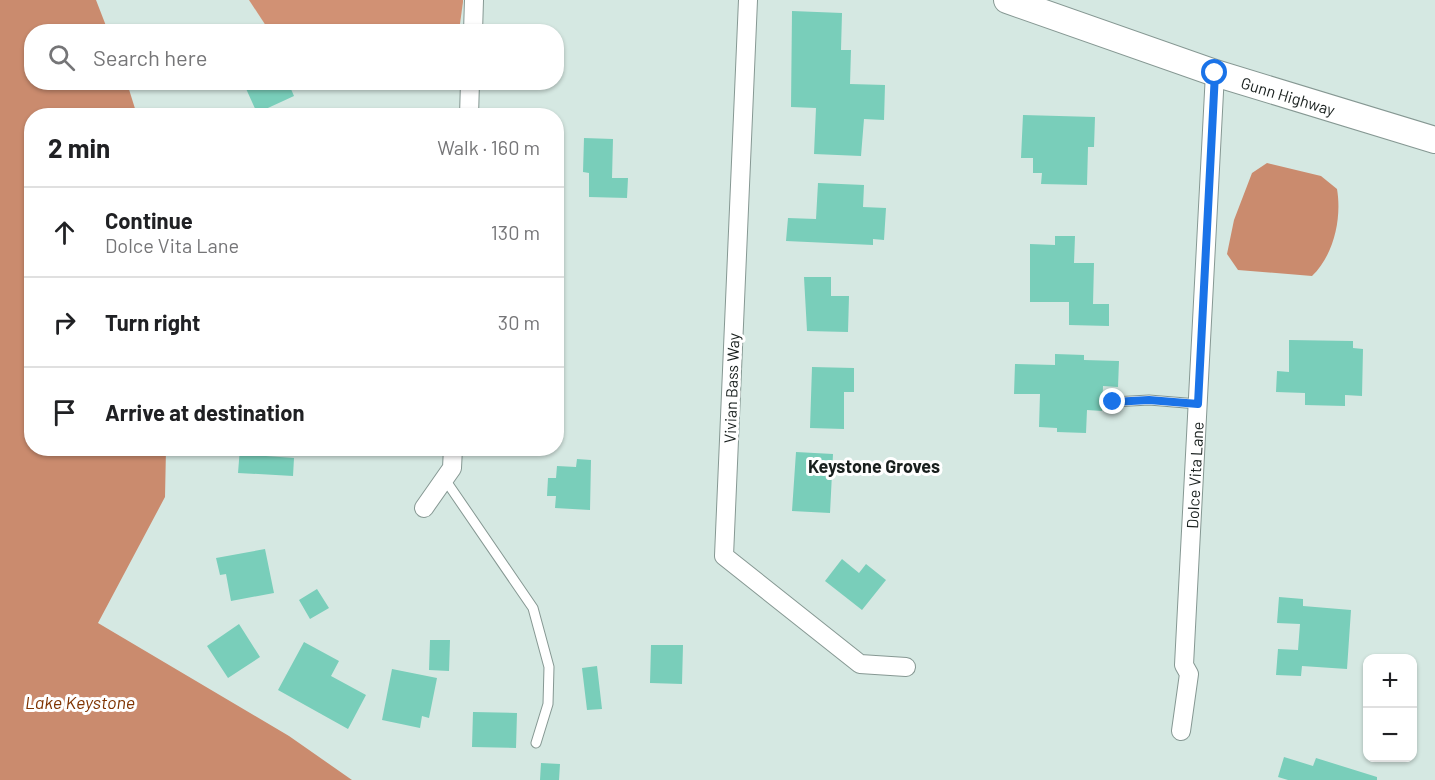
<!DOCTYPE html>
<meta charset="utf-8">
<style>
body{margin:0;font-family:Barlow,sans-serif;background:#f6f6f6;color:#202124}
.controls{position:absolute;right:18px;bottom:18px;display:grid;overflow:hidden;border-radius:12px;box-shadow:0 2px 4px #0004}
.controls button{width:54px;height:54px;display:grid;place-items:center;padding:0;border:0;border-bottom:2px solid #e0e0e0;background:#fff;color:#202124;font:30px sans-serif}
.stop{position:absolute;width:18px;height:18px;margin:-14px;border:4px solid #1a73e8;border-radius:50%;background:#fff}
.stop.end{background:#1a73e8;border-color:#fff;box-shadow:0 2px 6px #0008}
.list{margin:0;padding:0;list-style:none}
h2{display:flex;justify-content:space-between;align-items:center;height:78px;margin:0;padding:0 24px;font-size:26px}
h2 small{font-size:20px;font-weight:400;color:#757577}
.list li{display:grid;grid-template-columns:39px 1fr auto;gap:18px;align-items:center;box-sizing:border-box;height:90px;padding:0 24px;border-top:2px solid #e0e0e0}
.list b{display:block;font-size:22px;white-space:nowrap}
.list p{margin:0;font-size:20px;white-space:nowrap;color:#757577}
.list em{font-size:20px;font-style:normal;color:#757577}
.icon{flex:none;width:33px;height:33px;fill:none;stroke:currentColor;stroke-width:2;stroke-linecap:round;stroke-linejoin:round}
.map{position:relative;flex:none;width:1435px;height:780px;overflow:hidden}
.search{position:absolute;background:#fff;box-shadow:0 2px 4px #0004;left:24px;top:24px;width:540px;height:66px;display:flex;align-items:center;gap:15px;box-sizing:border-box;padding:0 21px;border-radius:24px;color:#757577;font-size:22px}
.panel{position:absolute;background:#fff;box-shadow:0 2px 4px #0004;left:24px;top:108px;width:540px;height:348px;border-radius:24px}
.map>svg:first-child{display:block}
.forest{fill:#d19174}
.water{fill:#ca8b6e}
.building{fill:#79ceba}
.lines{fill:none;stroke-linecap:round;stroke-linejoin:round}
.service-casing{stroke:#869893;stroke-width:11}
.minor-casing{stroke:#869893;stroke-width:20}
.secondary-casing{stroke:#869893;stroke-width:28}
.service{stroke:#fff;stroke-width:9}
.minor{stroke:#fff;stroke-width:18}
.secondary{stroke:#fff;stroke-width:26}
.route{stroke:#1a73e8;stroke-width:8}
.labels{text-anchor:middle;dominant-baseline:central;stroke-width:6;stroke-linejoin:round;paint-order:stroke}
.street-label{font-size:16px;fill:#181f1d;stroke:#fff}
.neighbourhood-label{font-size:18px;font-weight:bold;fill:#181f1d;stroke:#fff}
.water-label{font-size:18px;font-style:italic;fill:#7f3301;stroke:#fff}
</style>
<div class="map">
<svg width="1435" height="780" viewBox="0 0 1435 780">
<rect width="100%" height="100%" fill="#d5e8e2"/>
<path class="forest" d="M 249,0 L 463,0 L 463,2 L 459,31 L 270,32 Z"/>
<path class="water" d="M 0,0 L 96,0 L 108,31 L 32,32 L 32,82 L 127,83 L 137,115 L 32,116 L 32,448 L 166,449 L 165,497 L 98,623 L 289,736 L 352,780 L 0,780 Z
M 1267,163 L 1321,176 L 1337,189 C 1342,218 1334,255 1312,276 L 1238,270 L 1227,254 L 1234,220 L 1252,173 Z"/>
<path class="building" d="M 792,11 L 842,13 L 841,50 L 851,50 L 850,84 L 885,85 L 884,120 L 864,119 L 861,156 L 814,154 L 816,108 L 791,107 Z
M 243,82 L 288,82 L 294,96 L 257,113 Z
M 1023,115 L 1095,117 L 1094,147 L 1088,147 L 1087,185 L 1041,184 L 1042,173 L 1033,173 L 1033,158 L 1021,158 Z
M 584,138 L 613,139 L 612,178 L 628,178 L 627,198 L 589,197 L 589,173 L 583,172 Z
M 818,183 L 864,185 L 863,207 L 886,208 L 884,240 L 873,239 L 873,245 L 786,241 L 788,218 L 816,219 Z
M 1055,236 L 1075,236 L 1074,263 L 1094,263 L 1093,304 L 1109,304 L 1109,326 L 1069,325 L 1069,302 L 1030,302 L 1030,244 L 1055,245 Z
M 804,277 L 831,277 L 831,296 L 849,296 L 848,332 L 807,331 Z
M 1289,340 L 1353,341 L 1353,348 L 1363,349 L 1362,396 L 1345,395 L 1345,406 L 1305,405 L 1305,393 L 1276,392 L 1277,371 L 1289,372 Z
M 1055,354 L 1084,355 L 1084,360 L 1119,361 L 1118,387 L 1103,386 L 1102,411 L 1087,410 L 1086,433 L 1057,432 L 1057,428 L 1039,427 L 1040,394 L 1014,394 L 1015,364 L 1055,365 Z
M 812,367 L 854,368 L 854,392 L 844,392 L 844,429 L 810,428 Z
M 240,448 L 266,448 L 266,456 L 294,458 L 293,476 L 238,473 Z
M 796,452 L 833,454 L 830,513 L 792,511 Z
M 577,459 L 591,460 L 590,510 L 555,508 L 556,496 L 547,496 L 548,478 L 556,478 L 557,466 L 576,467 Z
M 265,549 L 274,593 L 231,601 L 226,574 L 220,575 L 216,558 Z
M 842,559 L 859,573 L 866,564 L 886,580 L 862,610 L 825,581 Z
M 317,589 L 329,608 L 310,619 L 299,600 Z
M 1279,597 L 1303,599 L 1303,606 L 1351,610 L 1347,669 L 1302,666 L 1301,676 L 1276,675 L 1278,649 L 1298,650 L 1300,624 L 1277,623 Z
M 239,624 L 260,657 L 228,678 L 207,646 Z
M 430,640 L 450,640 L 449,671 L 429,670 Z
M 304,642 L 339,661 L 331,676 L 366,695 L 348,729 L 278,690 Z
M 651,645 L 683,645 L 682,684 L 650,683 Z
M 597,666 L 602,709 L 587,710 L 582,668 Z
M 392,669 L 437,678 L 429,718 L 422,716 L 420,728 L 382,720 Z
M 473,712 L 517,713 L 516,748 L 472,747 Z
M 1284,757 L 1313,766 L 1316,758 L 1377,777 L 1377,780 L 1288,780 L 1278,777 Z
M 541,763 L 560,764 L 559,780 L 540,780 Z"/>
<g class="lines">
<defs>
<path id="service" d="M 1113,402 L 1149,400 L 1198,404
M 444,478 L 533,608 L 549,667 L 548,704 L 536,743"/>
<g id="minor">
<path d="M 748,0 L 724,556 L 860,664 L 906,667"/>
<path d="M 473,32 L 474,0"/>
<path d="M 469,116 L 470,82"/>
<path d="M 424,508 L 452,468 L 453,448"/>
<path id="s1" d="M 1181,731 L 1189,674 L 1184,665 L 1215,73"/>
</g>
<g id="secondary">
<path id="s2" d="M 1007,0 L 1215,73 L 1435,140"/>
</g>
</defs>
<use href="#service" class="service-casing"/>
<use href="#minor" class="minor-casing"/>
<use href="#secondary" class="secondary-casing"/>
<use href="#service" class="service"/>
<use href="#minor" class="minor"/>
<use href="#secondary" class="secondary"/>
</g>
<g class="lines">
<path class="route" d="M 1113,402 L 1149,400 L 1198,404 L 1215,73"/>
</g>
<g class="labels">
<g class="street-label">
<text stroke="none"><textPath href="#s2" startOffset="297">Gunn Highway</textPath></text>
<text transform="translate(731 388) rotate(-88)">Vivian Bass Way</text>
<text stroke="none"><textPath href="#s1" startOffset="258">Dolce Vita Lane</textPath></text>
</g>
<g class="neighbourhood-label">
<text x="874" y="466">Keystone Groves</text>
</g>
<g class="water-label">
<text x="80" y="702">Lake Keystone</text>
</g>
</g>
</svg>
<div class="controls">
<button>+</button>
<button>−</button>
</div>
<div class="stop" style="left:1215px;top:73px"></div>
<div class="stop end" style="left:1113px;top:402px"></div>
<div class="search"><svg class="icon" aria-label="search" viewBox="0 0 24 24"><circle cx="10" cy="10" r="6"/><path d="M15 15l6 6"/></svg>Search here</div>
<section class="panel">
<h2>2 min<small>Walk · 160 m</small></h2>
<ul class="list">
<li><svg class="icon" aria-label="ahead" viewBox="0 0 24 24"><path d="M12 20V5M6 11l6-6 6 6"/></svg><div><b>Continue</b><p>Dolce Vita Lane</p></div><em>130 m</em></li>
<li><svg class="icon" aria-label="right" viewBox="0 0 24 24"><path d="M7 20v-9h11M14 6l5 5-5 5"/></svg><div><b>Turn right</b></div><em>30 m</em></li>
<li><svg class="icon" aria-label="arrive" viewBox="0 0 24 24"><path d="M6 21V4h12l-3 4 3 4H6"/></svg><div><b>Arrive at destination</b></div></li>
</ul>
</section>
</div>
